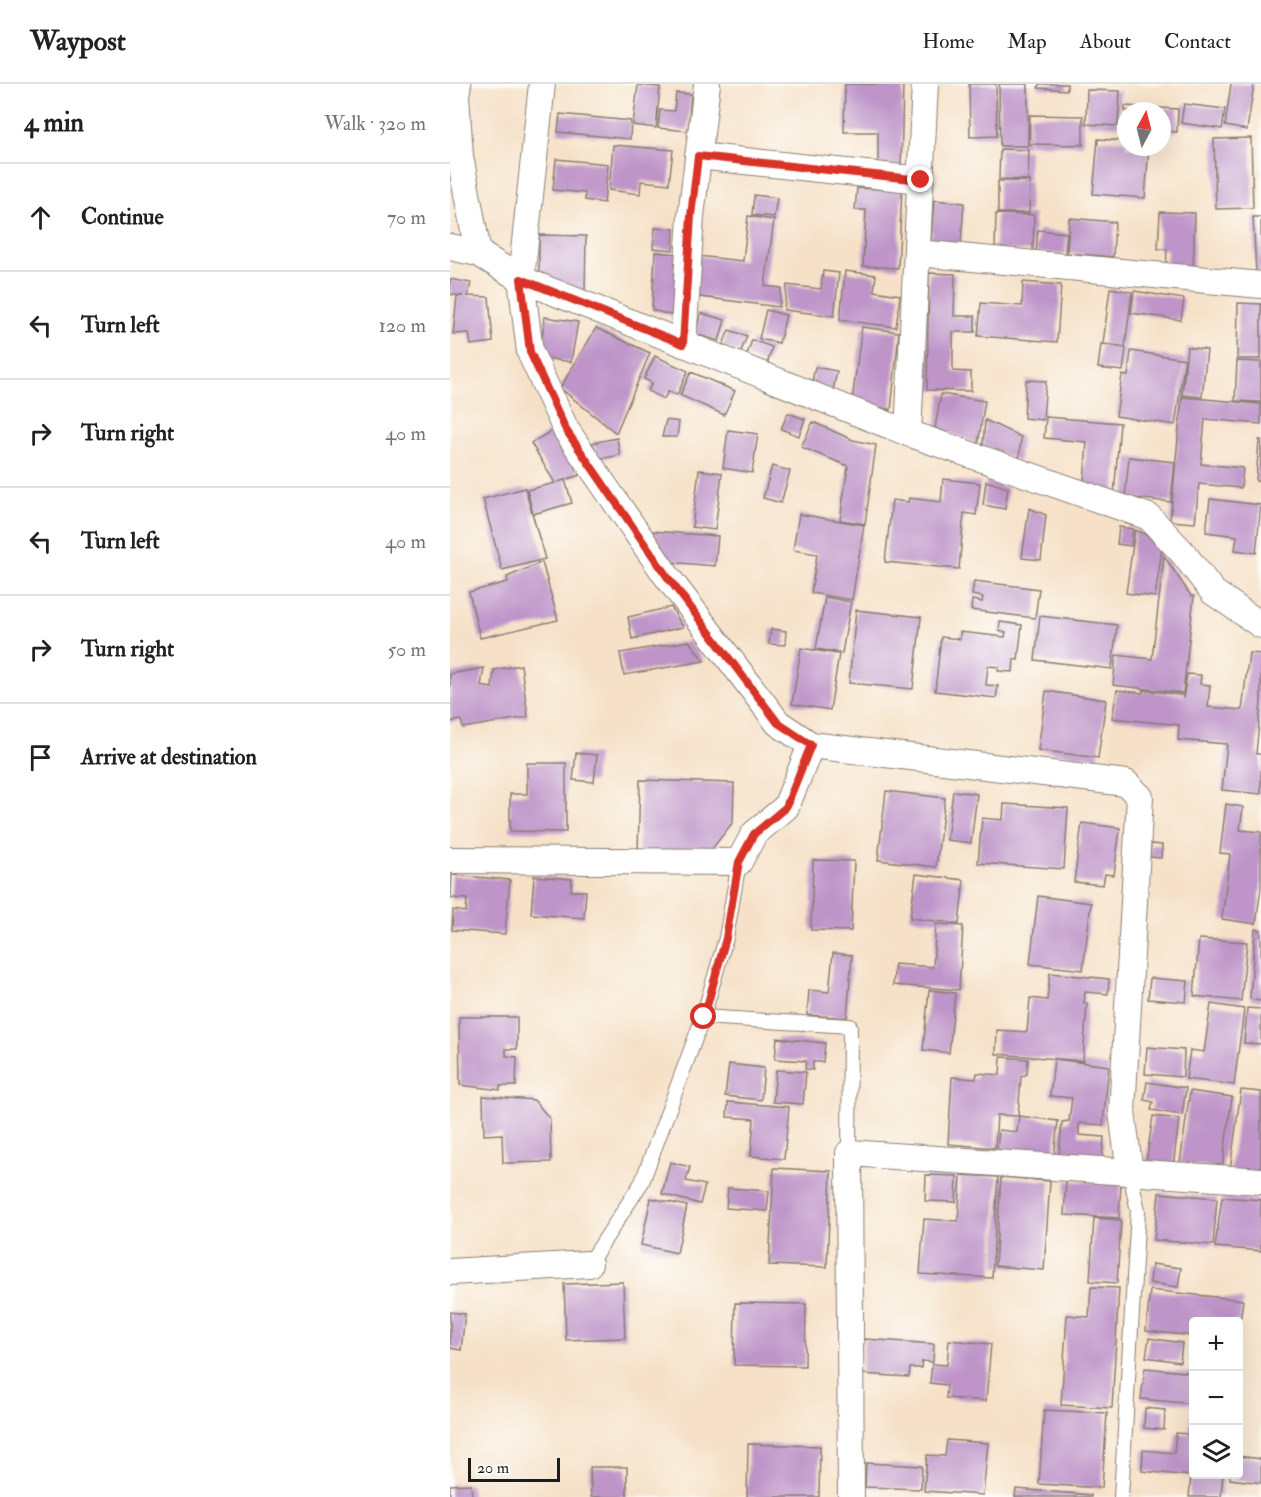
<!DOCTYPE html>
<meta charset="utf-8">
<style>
body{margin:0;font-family:"IM FELL Double Pica",serif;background:#f6f6f6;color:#202124}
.controls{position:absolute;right:18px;bottom:18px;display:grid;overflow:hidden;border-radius:6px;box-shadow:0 6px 24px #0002}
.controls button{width:54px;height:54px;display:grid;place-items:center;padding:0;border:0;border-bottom:2px solid #e0e0e0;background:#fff;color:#202124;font:30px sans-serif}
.compass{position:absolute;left:667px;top:18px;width:54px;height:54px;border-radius:50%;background:#fff;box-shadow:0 6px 24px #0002;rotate:7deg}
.scale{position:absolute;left:18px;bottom:15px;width:92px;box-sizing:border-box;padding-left:6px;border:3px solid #1c1c1c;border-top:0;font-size:16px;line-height:21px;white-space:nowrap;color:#1c1c1c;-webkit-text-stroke:4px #fdfcf7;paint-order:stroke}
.stop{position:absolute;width:18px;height:18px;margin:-14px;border:4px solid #d93025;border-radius:50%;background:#fff}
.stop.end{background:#d93025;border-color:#fff;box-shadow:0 2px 6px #0008}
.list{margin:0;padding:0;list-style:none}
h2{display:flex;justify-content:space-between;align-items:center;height:78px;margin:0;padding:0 24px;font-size:26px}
h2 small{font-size:20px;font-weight:400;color:#757577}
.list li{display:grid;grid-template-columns:39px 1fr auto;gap:18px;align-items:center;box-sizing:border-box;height:108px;padding:0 24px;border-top:2px solid #e0e0e0}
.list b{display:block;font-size:22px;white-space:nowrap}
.list em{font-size:20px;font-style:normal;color:#757577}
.icon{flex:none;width:33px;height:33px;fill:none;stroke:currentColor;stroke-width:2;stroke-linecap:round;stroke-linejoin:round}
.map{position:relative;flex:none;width:811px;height:1413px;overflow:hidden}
header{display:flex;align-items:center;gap:36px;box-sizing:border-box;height:84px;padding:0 30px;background:#fff;border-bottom:2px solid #e0e0e0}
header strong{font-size:28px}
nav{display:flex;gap:33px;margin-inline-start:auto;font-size:21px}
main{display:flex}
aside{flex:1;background:#fff}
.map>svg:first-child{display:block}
.building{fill:#be94c9}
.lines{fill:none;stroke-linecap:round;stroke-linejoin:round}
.lane-casing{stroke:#897e72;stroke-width:16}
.street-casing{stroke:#897e72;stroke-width:28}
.lane{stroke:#fff;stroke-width:14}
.street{stroke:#fff;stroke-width:26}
.route{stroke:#d93025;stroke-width:8}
</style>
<header>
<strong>Waypost</strong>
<nav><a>Home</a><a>Map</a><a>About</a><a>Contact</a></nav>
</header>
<main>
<aside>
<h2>4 min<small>Walk · 320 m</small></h2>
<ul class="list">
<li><svg class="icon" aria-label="ahead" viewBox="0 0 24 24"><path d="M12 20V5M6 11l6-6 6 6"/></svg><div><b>Continue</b></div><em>70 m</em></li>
<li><svg class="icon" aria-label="left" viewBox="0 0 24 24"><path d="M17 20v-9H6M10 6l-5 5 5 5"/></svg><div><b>Turn left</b></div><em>120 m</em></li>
<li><svg class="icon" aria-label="right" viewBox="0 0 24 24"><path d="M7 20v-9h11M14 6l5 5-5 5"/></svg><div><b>Turn right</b></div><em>40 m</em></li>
<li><svg class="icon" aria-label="left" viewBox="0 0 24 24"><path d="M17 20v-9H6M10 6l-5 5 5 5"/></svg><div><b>Turn left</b></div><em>40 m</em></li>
<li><svg class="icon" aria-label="right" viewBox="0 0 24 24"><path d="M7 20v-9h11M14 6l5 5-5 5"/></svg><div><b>Turn right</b></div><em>50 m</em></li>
<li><svg class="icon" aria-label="arrive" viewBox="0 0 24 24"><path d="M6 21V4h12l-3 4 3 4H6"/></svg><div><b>Arrive at destination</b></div></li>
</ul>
</aside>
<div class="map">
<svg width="811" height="1413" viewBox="0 0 811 1413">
<rect width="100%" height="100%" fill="#fdfcf7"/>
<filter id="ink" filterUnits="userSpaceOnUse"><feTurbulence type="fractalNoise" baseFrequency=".0167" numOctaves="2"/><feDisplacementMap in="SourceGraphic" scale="12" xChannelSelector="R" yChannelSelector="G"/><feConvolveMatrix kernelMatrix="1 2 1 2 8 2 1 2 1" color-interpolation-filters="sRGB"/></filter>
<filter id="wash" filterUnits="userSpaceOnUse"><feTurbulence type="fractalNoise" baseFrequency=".008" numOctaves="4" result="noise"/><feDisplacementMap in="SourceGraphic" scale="24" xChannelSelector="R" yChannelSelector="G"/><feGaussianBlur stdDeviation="1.35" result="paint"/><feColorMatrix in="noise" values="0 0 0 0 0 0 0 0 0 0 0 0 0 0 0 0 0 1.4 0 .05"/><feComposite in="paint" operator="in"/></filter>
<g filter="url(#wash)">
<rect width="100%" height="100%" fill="#f6e1c8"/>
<g id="blocks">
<path class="building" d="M 395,0 L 453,0 L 451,86 L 428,85 L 428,48 L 394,48 Z
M 519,0 L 546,0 L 547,52 L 520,53 Z
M 549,0 L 578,0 L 578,62 L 550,62 Z
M 589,0 L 617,0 L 617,6 L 588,4 Z
M 781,0 L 804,0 L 797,46 L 775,42 Z
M 188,1 L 210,3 L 206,44 L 183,41 Z
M 637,6 L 670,7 L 668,42 L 636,40 Z
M 226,9 L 241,10 L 238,47 L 208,44 L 210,26 L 224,27 Z
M 734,20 L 775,25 L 772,45 L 731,39 Z
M 675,22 L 728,25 L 727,48 L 712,47 L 712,27 L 675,27 Z
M 110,30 L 181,37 L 180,55 L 108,48 Z
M 580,31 L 633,32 L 633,61 L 579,60 Z
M 801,54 L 803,124 L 766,125 L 764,55 Z
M 648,55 L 676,57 L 676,63 L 699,63 L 695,114 L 643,110 Z
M 163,61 L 223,66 L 219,100 L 191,97 L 190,110 L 159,106 Z
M 550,65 L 579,66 L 578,96 L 549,95 Z
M 106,75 L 158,80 L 154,119 L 135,116 L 135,109 L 103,106 Z
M 548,97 L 580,97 L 579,129 L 548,129 Z
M 407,104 L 452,106 L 448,184 L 413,182 L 416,126 L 405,126 Z
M 304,111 L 327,114 L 324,133 L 302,131 Z
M 484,116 L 514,119 L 511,160 L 481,157 Z
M 710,128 L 745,129 L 743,188 L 716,187 L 717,165 L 708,165 Z
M 546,130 L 584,131 L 583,167 L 545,166 Z
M 298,132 L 324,136 L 315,202 L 331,204 L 329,223 L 243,212 L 248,172 L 293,177 Z
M 803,133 L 811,133 L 811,189 L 806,189 Z
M 619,134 L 665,138 L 663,173 L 617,169 Z
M 205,144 L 224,145 L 223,166 L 203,164 Z
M 588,146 L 617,149 L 615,171 L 586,168 Z
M 89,151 L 136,152 L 135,208 L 89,191 Z
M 205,168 L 229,170 L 227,233 L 202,226 Z
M 373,187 L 389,189 L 384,232 L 334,226 L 337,201 L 371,205 Z
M 395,187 L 426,191 L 424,207 L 450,211 L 446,243 L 390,236 Z
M 479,189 L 505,190 L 504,232 L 525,232 L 525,248 L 503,248 L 503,287 L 521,288 L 521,307 L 477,306 Z
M 0,195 L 21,199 L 18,212 L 39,213 L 43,258 L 21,261 L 19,249 L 3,250 L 7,212 L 13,212 L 0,210 Z
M 573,198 L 611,201 L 607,258 L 528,252 L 531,219 L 572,222 Z
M 660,204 L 682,208 L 675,263 L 653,260 Z
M 684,207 L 734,215 L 731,236 L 681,229 Z
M 788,219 L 811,220 L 811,275 L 787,275 Z
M 316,226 L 336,231 L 329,259 L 309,255 Z
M 251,229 L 275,236 L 269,257 L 245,250 Z
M 95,233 L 128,238 L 121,278 L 89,273 Z
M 412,243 L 449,248 L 441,326 L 402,317 Z
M 146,244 L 200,269 L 166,349 L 110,304 Z
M 279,246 L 297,252 L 290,270 L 272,263 Z
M 302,256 L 322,263 L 317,281 L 296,273 Z
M 651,260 L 676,264 L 673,287 L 648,284 Z
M 737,263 L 757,266 L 752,313 L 732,311 Z
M 681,267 L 735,275 L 725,341 L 666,332 L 672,291 L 678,292 Z
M 205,272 L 238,287 L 227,311 L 218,307 L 214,315 L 198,307 L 202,299 L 194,295 Z
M 787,277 L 811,278 L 811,318 L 785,317 Z
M 365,283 L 387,287 L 383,307 L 361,303 Z
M 241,288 L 285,307 L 274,331 L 230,311 Z
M 576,296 L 596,297 L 593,336 L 574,334 Z
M 491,310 L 535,317 L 528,360 L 485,344 Z
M 732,313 L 811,320 L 811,340 L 755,335 L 751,380 L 793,384 L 791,404 L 749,400 L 745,439 L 720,437 Z
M 338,329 L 355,335 L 349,352 L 331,345 Z
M 596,333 L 670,339 L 664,411 L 634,399 L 637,358 L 594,354 Z
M 216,336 L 229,338 L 227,353 L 212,353 Z
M 535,336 L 571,353 L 569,377 L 533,361 Z
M 363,338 L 403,356 L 426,361 L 415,440 L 390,436 L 398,382 L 351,363 Z
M 103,346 L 130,391 L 108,398 L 115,396 L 122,419 L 83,430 L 77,406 L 105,399 L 81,359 Z
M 278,346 L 308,350 L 302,389 L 273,384 Z
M 167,354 L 170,371 L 151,375 L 142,359 Z
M 809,356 L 811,356 L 811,398 L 806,397 Z
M 679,373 L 725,378 L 721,418 L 675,413 Z
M 322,382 L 340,387 L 331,419 L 313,414 Z
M 249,386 L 272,389 L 265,446 L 242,443 Z
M 493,395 L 530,399 L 526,431 L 514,429 L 509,485 L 435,478 L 442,416 L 458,418 L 459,414 L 491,418 Z
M 536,397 L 558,404 L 555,425 L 533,421 Z
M 75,404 L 95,475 L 52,486 L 33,415 Z
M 760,415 L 811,421 L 806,469 L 785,466 L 787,452 L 756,448 Z
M 579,424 L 596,431 L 591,476 L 572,474 Z
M 349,430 L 414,441 L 402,516 L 361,509 L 367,470 L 343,466 Z
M 669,443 L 683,445 L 681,462 L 667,460 Z
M 685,446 L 697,451 L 712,465 L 705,513 L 676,509 Z
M 201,447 L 268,452 L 265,482 L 219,478 Z
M 714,472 L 741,512 L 744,512 L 733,609 L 663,601 L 666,571 L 702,575 Z
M 92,478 L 108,536 L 30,554 L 19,508 L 58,498 L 57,493 Z
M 524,497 L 589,505 L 585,534 L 521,526 L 522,516 L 532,518 L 533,513 L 522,511 Z
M 375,513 L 401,518 L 392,569 L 366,565 Z
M 221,523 L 233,543 L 182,555 L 178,533 Z
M 406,526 L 471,533 L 463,605 L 399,599 Z
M 590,532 L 667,541 L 662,585 L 585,576 Z
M 550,538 L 572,541 L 568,576 L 564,575 L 563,588 L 548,587 L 549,583 L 538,582 L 536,601 L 548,602 L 546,614 L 485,607 L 491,553 L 510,555 L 510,548 L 555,553 L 556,548 L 549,547 Z
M 321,545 L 336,547 L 335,561 L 319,560 Z
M 239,557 L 254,577 L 174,591 L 170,569 Z
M 351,564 L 389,570 L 380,626 L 342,620 Z
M 799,569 L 811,570 L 811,618 L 806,670 L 811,670 L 811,710 L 772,706 L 777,660 L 728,656 L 729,641 L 662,634 L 667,606 L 693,609 L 693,606 L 733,611 L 733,615 L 737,590 L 751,591 L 750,600 L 760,601 L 758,623 L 792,626 Z
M 71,581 L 78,633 L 13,644 L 11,636 L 0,638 L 0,590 L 34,584 L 31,602 L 42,604 L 44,586 Z
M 596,607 L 656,616 L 648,674 L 588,666 Z
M 126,669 L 147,671 L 144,698 L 123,696 Z
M 77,679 L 116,679 L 116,748 L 60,747 L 60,710 L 77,710 Z
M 190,696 L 284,699 L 283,738 L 258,770 L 188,768 Z
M 436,707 L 495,714 L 486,783 L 428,776 Z
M 503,707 L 527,710 L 521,759 L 497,756 Z
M 554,720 L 618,724 L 614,785 L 528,779 L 532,734 L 553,736 Z
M 776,720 L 793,723 L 790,746 L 811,748 L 811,804 L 806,840 L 772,835 L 780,770 L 770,769 Z
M 632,739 L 670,744 L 664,791 L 655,790 L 653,801 L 624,798 Z
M 701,760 L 712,761 L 711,774 L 700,773 Z
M 363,776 L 404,777 L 401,847 L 361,846 Z
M 466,790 L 514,796 L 509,840 L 460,834 Z
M 2,791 L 60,796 L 55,850 L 2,846 L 3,826 L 16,828 L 17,815 L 1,814 Z
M 84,792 L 122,795 L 121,807 L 136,807 L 134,834 L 81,830 Z
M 588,812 L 641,819 L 633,886 L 580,880 Z
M 486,840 L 513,842 L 509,906 L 443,901 L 445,880 L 483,883 Z
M 805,845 L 811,846 L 811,917 L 800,915 Z
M 749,855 L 797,858 L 791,917 L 744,912 Z
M 383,869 L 402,871 L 397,934 L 357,931 L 359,906 L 379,908 Z
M 600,889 L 659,895 L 658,910 L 635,908 L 634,920 L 637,919 L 633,977 L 546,970 L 547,946 L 577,948 L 580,914 L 597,916 Z
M 700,894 L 738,897 L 736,918 L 698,915 Z
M 479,906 L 505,909 L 499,969 L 473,966 Z
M 761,920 L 794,925 L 784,1001 L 736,995 L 740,966 L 754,968 Z
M 797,924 L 811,925 L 811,960 L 794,959 Z
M 9,933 L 67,933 L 67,965 L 56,965 L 56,972 L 67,973 L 66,1002 L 50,1002 L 50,1006 L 10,1001 Z
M 327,954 L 375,959 L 373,978 L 363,978 L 363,986 L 355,985 L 356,977 L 325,975 Z
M 697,963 L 734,966 L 733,993 L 695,990 Z
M 551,973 L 578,975 L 577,990 L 571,993 L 568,1032 L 547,1031 L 545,1064 L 498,1060 L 502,993 L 526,995 L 527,989 L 550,991 Z
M 604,975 L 659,982 L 653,1041 L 629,1039 L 629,1051 L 654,1053 L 652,1075 L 609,1072 L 612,1038 L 619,1037 L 622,1014 L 600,1012 Z
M 279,980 L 314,984 L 311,1016 L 275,1012 Z
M 326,986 L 356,988 L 353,1020 L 323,1018 Z
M 697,998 L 736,1004 L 732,1031 L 701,1026 L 703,1018 L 694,1016 Z
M 791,1006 L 811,1008 L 811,1090 L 780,1086 Z
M 740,1007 L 782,1013 L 772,1085 L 730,1079 Z
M 33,1012 L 84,1016 L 100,1035 L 101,1078 L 53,1079 L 52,1050 L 34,1051 Z
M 278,1018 L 339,1023 L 334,1075 L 301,1072 L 304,1035 L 277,1033 Z
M 569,1032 L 608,1037 L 604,1072 L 547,1066 L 549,1046 L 567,1048 Z
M 703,1032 L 729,1035 L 723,1083 L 696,1079 Z
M 220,1078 L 240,1083 L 236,1097 L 255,1101 L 250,1120 L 212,1110 Z
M 324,1084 L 381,1087 L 377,1183 L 319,1181 Z
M 476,1091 L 507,1092 L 506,1118 L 475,1117 Z
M 511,1091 L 548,1093 L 542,1194 L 470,1190 L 474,1135 L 508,1137 Z
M 551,1093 L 600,1097 L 594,1186 L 545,1182 Z
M 616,1097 L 671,1099 L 669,1134 L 614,1131 Z
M 278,1104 L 319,1107 L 317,1127 L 276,1124 Z
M 709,1109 L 767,1114 L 763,1161 L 704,1156 Z
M 772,1113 L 811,1116 L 811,1167 L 765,1163 Z
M 201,1114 L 237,1122 L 227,1169 L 191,1161 Z
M 644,1134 L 671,1136 L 667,1199 L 640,1197 Z
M 702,1180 L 731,1184 L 728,1203 L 700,1199 Z
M 173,1198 L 175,1254 L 116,1256 L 114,1200 Z
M 641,1203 L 669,1204 L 662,1324 L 611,1321 L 617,1231 L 639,1233 Z
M 700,1206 L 793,1216 L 790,1238 L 744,1238 L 744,1252 L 696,1247 Z
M 285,1219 L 356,1220 L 355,1282 L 284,1281 Z
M 0,1228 L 15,1230 L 11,1266 L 0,1264 Z
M 699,1254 L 732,1259 L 730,1278 L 696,1273 Z
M 414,1255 L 484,1260 L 483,1278 L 472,1277 L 471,1284 L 460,1284 L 459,1293 L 411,1290 Z
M 499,1256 L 541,1260 L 536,1317 L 496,1314 L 497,1301 L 480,1299 L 482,1280 L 497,1281 Z
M 695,1284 L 744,1289 L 744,1320 L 691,1315 Z
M 695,1324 L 715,1326 L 714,1346 L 694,1344 Z
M 594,1326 L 657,1329 L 652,1404 L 589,1400 Z
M 741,1330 L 744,1330 L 744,1390 L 773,1390 L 771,1413 L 739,1413 L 741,1392 L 692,1387 L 693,1366 L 724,1369 L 726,1349 L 739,1350 Z
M 497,1356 L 538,1359 L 533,1411 L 474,1407 L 477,1371 L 495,1372 Z
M 298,1360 L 370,1362 L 369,1413 L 297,1413 Z
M 788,1372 L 811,1375 L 811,1399 L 780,1395 L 780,1390 L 788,1390 Z
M 416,1379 L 472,1382 L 471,1405 L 415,1403 Z
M 140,1383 L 177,1383 L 177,1413 L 141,1413 Z
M 21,1400 L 22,1413 L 0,1413 L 0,1401 Z
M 566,1405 L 641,1411 L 641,1413 L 565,1413 Z"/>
</g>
</g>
<g filter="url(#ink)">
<use href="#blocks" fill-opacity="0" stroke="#897e72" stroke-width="1.5"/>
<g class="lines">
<defs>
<path id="lane" d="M 253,933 L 400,942 L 399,1069
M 139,1180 L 192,1098 L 253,933 L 276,854 L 289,778
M 671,1413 L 688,1127 L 680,1089"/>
<path id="street" d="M 8,0 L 6,11 L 10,72 L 28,169
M 92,0 L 71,195 L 80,268 L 116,346 L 216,491 L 328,639 L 361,661 L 676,699 L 690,713 L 672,1028 L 680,1089
M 248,72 L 471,96
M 0,163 L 28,169 L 71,195 L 458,349 L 699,433 L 733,469 L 763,508 L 811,541
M 468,169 L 811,201
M 233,260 L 241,132 L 257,0
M 458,349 L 475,0
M 0,776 L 289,778 L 304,750 L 336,723 L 361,661
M 0,1188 L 139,1180
M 401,1413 L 399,1069 L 811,1097"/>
</defs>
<use href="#lane" class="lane-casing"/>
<use href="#street" class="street-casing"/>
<use href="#lane" class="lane"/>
<use href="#street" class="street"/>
</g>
</g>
<g class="lines" filter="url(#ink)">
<path class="route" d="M 254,933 L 276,854 L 289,778 L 304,750 L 336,723 L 361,661 L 328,639 L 216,491 L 116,346 L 80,268 L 71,195 L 233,260 L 241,132 L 248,72 L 471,96"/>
</g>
</svg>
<div class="controls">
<button>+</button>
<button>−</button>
<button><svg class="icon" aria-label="layers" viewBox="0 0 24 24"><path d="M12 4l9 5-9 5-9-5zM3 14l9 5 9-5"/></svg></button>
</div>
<svg class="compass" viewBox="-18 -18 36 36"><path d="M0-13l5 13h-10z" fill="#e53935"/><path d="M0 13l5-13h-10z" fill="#757577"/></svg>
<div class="scale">20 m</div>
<div class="stop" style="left:254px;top:933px"></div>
<div class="stop end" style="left:471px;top:96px"></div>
</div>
</main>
